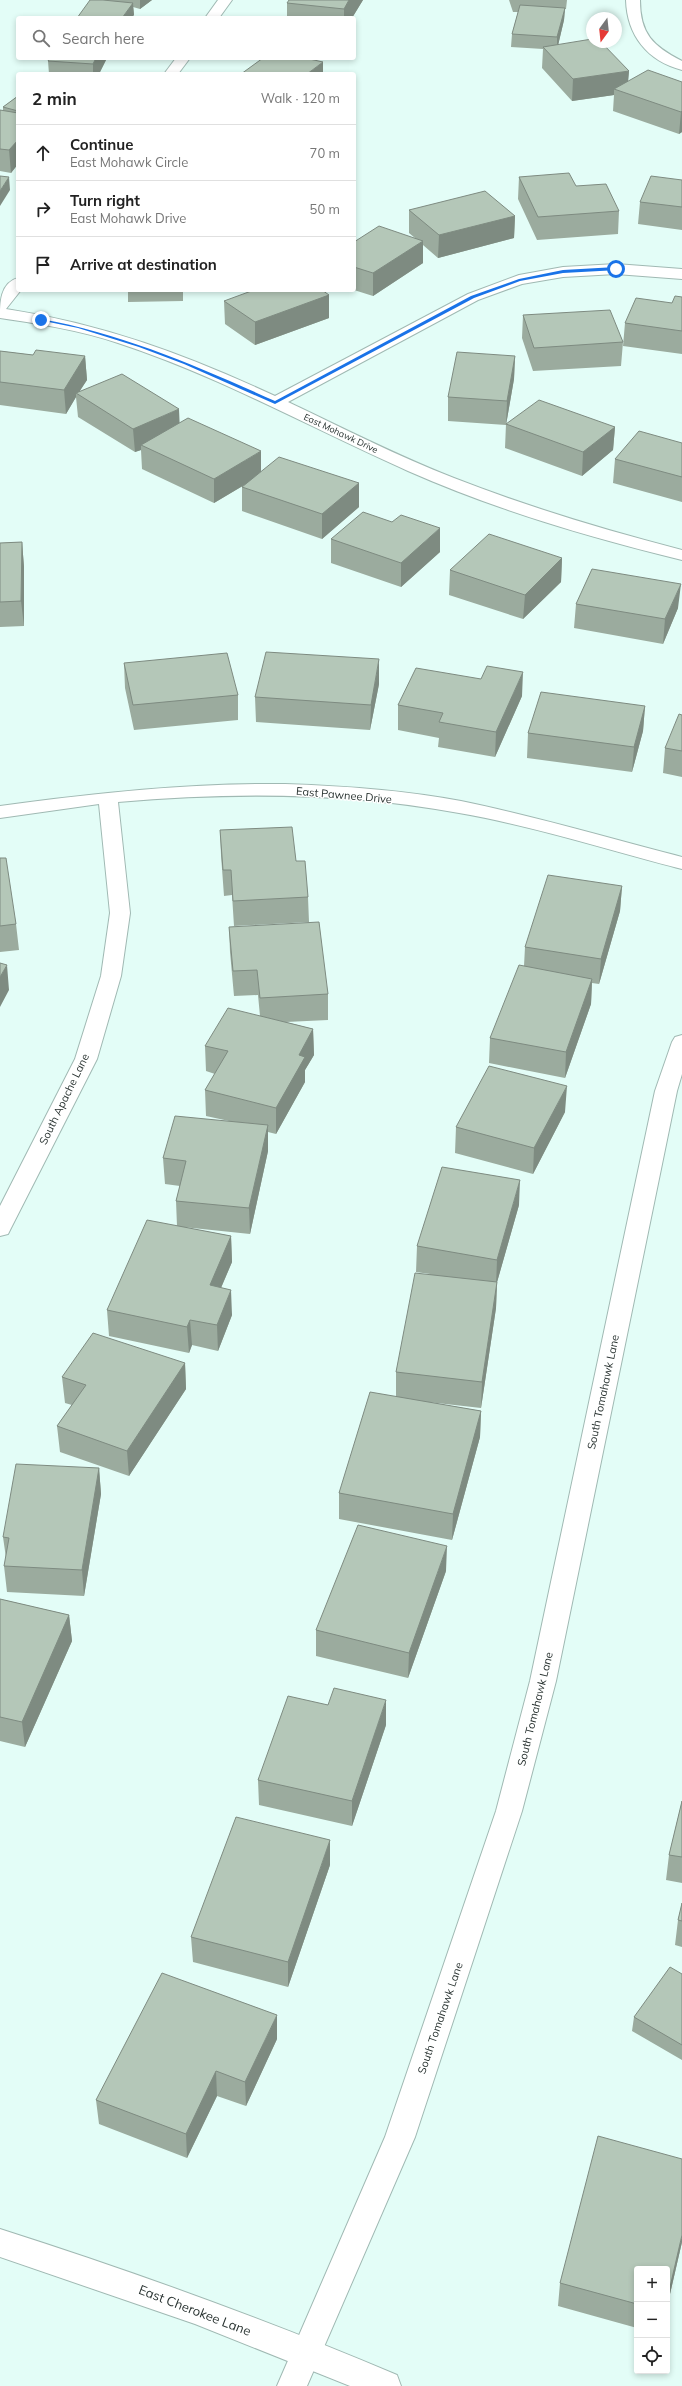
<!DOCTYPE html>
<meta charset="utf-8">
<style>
body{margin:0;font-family:Mulish,sans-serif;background:#f2f2f2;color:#222}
.controls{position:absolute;right:12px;bottom:12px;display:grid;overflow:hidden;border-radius:4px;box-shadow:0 2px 6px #0003}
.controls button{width:36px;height:36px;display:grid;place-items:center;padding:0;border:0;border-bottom:1px solid #e0e0e0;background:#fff;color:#222;font:20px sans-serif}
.compass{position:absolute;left:586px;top:12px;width:36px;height:36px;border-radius:50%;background:#fff;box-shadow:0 2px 6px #0003;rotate:195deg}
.stop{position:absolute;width:12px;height:12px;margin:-9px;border:3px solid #1a73e8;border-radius:50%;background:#fff}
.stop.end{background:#1a73e8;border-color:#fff;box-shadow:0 1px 4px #0008}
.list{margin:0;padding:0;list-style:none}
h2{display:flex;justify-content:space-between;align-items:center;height:52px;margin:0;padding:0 16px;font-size:17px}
h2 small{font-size:13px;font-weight:400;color:#767676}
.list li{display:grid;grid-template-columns:26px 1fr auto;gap:12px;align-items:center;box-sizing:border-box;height:56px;padding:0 16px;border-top:1px solid #e0e0e0}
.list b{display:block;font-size:15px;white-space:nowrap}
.list p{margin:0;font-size:13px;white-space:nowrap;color:#767676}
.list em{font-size:13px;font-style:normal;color:#767676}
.icon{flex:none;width:22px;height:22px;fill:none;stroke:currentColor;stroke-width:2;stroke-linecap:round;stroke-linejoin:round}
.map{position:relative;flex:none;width:682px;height:2386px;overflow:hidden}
.search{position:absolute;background:#fff;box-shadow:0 2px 6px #0003;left:16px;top:16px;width:340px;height:44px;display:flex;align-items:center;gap:10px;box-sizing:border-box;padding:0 14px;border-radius:4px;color:#767676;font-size:15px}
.panel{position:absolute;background:#fff;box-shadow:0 2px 6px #0003;left:16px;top:72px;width:340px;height:220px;border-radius:4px}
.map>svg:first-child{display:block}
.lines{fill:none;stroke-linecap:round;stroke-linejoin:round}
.street-casing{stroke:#a0b9b3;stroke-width:2}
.secondary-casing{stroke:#a0b9b3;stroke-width:2}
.street{fill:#fff;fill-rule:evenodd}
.secondary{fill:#fff;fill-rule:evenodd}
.wall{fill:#9bab9e}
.shaded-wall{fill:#7e8b81}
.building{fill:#b4c7b8;stroke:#7e8b81}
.route{fill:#1a73e8}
.labels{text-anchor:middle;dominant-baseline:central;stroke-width:3;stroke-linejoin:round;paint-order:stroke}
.far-street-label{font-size:9px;fill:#283230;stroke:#fff}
.street-label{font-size:11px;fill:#283230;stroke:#fff}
.near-street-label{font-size:13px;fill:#283230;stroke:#fff}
</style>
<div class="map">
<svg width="682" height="2386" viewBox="0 0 682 2386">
<rect width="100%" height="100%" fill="#e3fdf7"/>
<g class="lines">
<defs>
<path id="street" d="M 218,0 L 232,0 L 219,18 L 205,18 Z
M 626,0 L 640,0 C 640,34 653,46 682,61 L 682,70 C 647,61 627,35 626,0 Z
M 176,58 L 190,58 L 178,74 L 164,74 Z
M 616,264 L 682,269 L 682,279 L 616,274 L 563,277 L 522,284 L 478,300 L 288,402 C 343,428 397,456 454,478 C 528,507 605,530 682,550 L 682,560 C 589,537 496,510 408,471 C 311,428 219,376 118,343 C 79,330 40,324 0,318 C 0,303 0,283 18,278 L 18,290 L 21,290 L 6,309 C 103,324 187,355 275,396 L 468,294 L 519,275 L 563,267 Z
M 285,784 C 344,786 403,790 461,801 C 535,816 608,838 682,857 L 682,869 C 608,850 534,826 459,813 C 346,792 232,792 118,802 L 130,913 L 121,976 L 97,1059 L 11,1228 L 8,1234 L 0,1236 L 0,1206 L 75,1059 L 101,976 L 110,913 L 99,804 L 0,818 L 0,806 C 95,793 189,783 285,784 Z
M 682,1035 L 682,1074 L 677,1091 L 556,1681 L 522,1811 L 415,2137 L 307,2386 L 277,2386 L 385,2137 L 496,1811 L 530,1681 L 655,1091 L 672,1042 L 675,1037 Z"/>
<path id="secondary" d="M 0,2229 C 135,2272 267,2320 397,2375 L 401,2386 L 350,2386 L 195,2324 L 0,2257 Z"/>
</defs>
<use href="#street" class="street-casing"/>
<use href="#secondary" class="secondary-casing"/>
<use href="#street" class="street"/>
<use href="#secondary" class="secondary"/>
</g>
<path class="wall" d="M 90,0 L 152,0 L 140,9 L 133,7 L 134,15 Z
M 363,0 L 352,18 L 287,18 L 287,3 Z
M 509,0 L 567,0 L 566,9 L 565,9 L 564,20 L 558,45 L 629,71 L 628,81 L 682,82 L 682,132 L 679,134 L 613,111 L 614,95 L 572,101 L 542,68 L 543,49 L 511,47 L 512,34 L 518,12 L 513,12 Z
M 107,58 L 99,74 L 49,74 L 48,61 Z
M 18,96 L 18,164 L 11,173 L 0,171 L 0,110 L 3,111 L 3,107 Z
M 519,177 L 576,186 L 619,211 L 618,234 L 537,240 L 518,199 Z
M 682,180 L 682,230 L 638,224 L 640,202 Z
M 409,210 L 515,216 L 514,238 L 438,258 L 423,245 L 423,263 L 373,296 L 354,290 L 354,242 L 415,238 L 409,233 Z
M 128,290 L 183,290 L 183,301 L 128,302 Z
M 329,295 L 329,318 L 255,345 L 225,324 L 224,301 Z
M 682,297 L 682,354 L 623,346 L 625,323 L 672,303 Z
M 523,315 L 623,342 L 621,366 L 533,371 L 522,338 Z
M 0,351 L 33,355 L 85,356 L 87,380 L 79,391 L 180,423 L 261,472 L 359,483 L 359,507 L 322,539 L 242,511 L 242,487 L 246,484 L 214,503 L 142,469 L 141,450 L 135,452 L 78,417 L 76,397 L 66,414 L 0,405 Z
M 515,356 L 514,379 L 506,425 L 448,421 L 448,397 Z
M 506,424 L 615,427 L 613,450 L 582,476 L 505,448 Z
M 682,443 L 682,502 L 613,483 L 615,459 Z
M 392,522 L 440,552 L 401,587 L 331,563 L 331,539 Z
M 22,542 L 24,567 L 24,626 L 0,627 L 0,543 Z
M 562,558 L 561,582 L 523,619 L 449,595 L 450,570 Z
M 576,604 L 678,608 L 663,644 L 574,628 Z
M 124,663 L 238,695 L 238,720 L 134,730 L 125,688 Z
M 379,684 L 370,730 L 256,722 L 255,697 Z
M 522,696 L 495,757 L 438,747 L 439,738 L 398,730 L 398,705 Z
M 645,706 L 643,731 L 632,772 L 527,758 L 528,733 Z
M 682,715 L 682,777 L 663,773 L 665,748 Z
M 220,830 L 296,861 L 308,897 L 309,922 L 234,926 L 232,895 L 224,896 L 221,855 Z
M 0,858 L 16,924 L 19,950 L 0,952 Z
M 622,886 L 620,911 L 599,984 L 592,983 L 591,1004 L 565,1078 L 489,1063 L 490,1038 L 524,966 L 525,947 Z
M 229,927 L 328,994 L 328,1020 L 286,1022 L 313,1029 L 314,1055 L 305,1070 L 305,1082 L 276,1134 L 268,1132 L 268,1151 L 250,1234 L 183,1227 L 231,1236 L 232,1262 L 221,1288 L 232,1315 L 218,1351 L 192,1345 L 189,1353 L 109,1336 L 107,1310 L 177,1226 L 176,1201 L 180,1186 L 165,1184 L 163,1158 L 229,1121 L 206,1116 L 205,1090 L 215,1074 L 206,1071 L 205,1046 L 260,1016 L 258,995 L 234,996 L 230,952 Z
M 565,1112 L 533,1174 L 455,1153 L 456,1127 Z
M 519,1205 L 497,1282 L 496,1308 L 481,1408 L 428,1402 L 481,1411 L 480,1437 L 452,1540 L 339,1519 L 339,1493 L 396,1396 L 396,1372 L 430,1274 L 416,1272 L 417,1246 Z
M 185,1363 L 186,1389 L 129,1476 L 60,1452 L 57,1426 L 72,1405 L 65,1403 L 62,1377 Z
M 99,1468 L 101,1494 L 84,1596 L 7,1592 L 4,1566 L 6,1558 L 3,1537 Z
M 446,1571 L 408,1678 L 316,1656 L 316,1630 Z
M 0,1599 L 69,1615 L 72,1641 L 25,1747 L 0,1741 Z
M 386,1725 L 352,1826 L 259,1805 L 258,1780 Z
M 682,1801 L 682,1883 L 666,1880 L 669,1855 Z
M 330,1865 L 288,1987 L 193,1962 L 191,1937 Z
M 682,1903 L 682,1947 L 675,1945 L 678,1920 Z
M 682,1974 L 682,2060 L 632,2031 L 634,2017 Z
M 277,2039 L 246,2106 L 217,2096 L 187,2158 L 99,2124 L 96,2100 Z
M 682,2242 L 667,2307 L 667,2269 L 637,2269 L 637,2328 L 558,2306 L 560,2283 Z"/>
<path class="shaded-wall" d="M 140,0 L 152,0 L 140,9 Z
M 349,0 L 363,0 L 352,18 L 344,18 L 344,9 Z
M 133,3 L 134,15 L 132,18 L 122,18 Z
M 565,8 L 564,20 L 557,50 L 557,37 Z
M 96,58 L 107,58 L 99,74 L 93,74 L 93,64 Z
M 309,58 L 315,58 L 309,67 Z
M 323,62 L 323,74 L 307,74 Z
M 629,71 L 627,93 L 614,89 L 614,95 L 572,101 L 573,79 Z
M 682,111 L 682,132 L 679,134 L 681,112 Z
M 18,140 L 18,164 L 11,173 L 9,150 Z
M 9,177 L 10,190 L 0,206 L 0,191 Z
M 515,216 L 514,238 L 438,258 L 439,235 Z
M 423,241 L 423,263 L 373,296 L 373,273 Z
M 329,295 L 329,318 L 255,345 L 255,322 Z
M 85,356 L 87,380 L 78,394 L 76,393 L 76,397 L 66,414 L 64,390 Z
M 515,356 L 514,379 L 506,425 L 507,401 Z
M 179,409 L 180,432 L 141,445 L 141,450 L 135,452 L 133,429 Z
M 615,427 L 613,450 L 582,476 L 583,452 Z
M 261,451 L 261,475 L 214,503 L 214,479 Z
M 359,483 L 359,507 L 322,539 L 322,514 Z
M 440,528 L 440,552 L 401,587 L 401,563 Z
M 22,542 L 24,567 L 24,626 L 21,601 Z
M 562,558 L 561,582 L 523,619 L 525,595 Z
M 681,584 L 678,608 L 663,644 L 665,619 Z
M 379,659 L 379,684 L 370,730 L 371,705 Z
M 523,672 L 522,696 L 495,757 L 496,732 Z
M 645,706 L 643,731 L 632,772 L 634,747 Z
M 622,886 L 620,911 L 599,984 L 601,959 Z
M 7,965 L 9,990 L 0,1007 L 0,977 Z
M 592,979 L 591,1004 L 565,1078 L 566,1052 Z
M 313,1029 L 314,1055 L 305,1070 L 305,1082 L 276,1134 L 276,1108 L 299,1055 Z
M 567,1086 L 565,1112 L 533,1174 L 534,1148 Z
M 268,1125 L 268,1151 L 250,1234 L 249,1208 Z
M 520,1180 L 519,1205 L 496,1286 L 497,1260 Z
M 231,1236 L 232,1262 L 211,1311 L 210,1285 Z
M 497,1282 L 496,1308 L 481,1408 L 482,1382 Z
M 231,1290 L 232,1315 L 218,1351 L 217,1325 Z
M 190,1320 L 192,1345 L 189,1353 L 187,1327 Z
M 185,1363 L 186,1389 L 129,1476 L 127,1451 Z
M 481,1411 L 480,1437 L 452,1540 L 453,1514 Z
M 99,1468 L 101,1494 L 84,1596 L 82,1570 Z
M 447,1546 L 446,1571 L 408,1678 L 409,1653 Z
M 69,1615 L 72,1641 L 25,1747 L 22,1722 Z
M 386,1700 L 386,1725 L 352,1826 L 352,1801 Z
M 330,1840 L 330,1865 L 288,1987 L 288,1962 Z
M 277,2015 L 277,2039 L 246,2106 L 245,2082 Z
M 216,2071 L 217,2096 L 187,2158 L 186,2134 Z
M 682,2235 L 682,2242 L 667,2307 L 667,2300 Z"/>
<path class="building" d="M 90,0 L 103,0 L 133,3 L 122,18 L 77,18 Z
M 289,0 L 349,0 L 344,9 L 287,3 Z
M 520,5 L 565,8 L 557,37 L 512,34 Z
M 592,39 L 592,42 L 601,42 L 629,71 L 573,79 L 543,47 Z
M 50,58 L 96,58 L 93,64 L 48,61 Z
M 263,58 L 305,58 L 323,62 L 307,74 L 241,74 Z
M 648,70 L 682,82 L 682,111 L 681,112 L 614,89 Z
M 18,96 L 18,111 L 3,107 Z
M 0,110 L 18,113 L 18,140 L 9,150 L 0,149 Z
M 569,173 L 576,186 L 606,184 L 619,211 L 538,217 L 519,177 Z
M 0,176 L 9,177 L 0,191 Z
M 651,176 L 682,180 L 682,207 L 640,202 Z
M 485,191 L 515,216 L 439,235 L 409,210 Z
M 379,226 L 423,241 L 373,273 L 354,267 L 354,242 Z
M 254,290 L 322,290 L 329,295 L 255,322 L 224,301 Z
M 675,296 L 682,297 L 682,331 L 625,323 L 636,298 L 672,303 Z
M 610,310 L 623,342 L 534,348 L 523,315 Z
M 36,350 L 85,356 L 64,390 L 0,382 L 0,351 L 33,355 Z
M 457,352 L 515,356 L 507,401 L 448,397 Z
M 122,374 L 179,409 L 133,429 L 76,393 Z
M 539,400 L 615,427 L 583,452 L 506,424 Z
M 188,418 L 261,451 L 214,479 L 141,445 Z
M 639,431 L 682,443 L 682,477 L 615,459 Z
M 279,457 L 359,483 L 322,514 L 242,487 Z
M 363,512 L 392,522 L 401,515 L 440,528 L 401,563 L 331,539 Z
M 489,534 L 562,558 L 525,595 L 450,570 Z
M 22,542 L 21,601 L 0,602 L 0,543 Z
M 592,569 L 681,584 L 665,619 L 576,604 Z
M 266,652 L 379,659 L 371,705 L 255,697 Z
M 227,653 L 238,695 L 133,705 L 124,663 Z
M 487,666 L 523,672 L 496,732 L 439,722 L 443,713 L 398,705 L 416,668 L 481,679 Z
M 541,692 L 645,706 L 634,747 L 528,733 Z
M 679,714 L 682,715 L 682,751 L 665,748 Z
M 292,827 L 296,861 L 305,861 L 308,897 L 233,901 L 231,870 L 223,870 L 220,830 Z
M 0,858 L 6,858 L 16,924 L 0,926 Z
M 548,875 L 622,886 L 601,959 L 525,947 Z
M 319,922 L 328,994 L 260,998 L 257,970 L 233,971 L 229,927 Z
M 0,963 L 7,965 L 0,977 Z
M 519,965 L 592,979 L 566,1052 L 490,1038 Z
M 228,1008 L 313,1029 L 299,1055 L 305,1057 L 276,1108 L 205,1090 L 228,1051 L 205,1046 Z
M 489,1066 L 567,1086 L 534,1148 L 456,1127 Z
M 175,1116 L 268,1125 L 249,1208 L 176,1201 L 186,1161 L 163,1158 Z
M 442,1167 L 520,1180 L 497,1260 L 417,1246 Z
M 147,1220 L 231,1236 L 210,1285 L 231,1290 L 217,1325 L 190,1320 L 187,1327 L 107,1310 Z
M 415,1273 L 497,1282 L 482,1382 L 396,1372 Z
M 93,1333 L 185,1363 L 127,1451 L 57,1426 L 86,1385 L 62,1377 Z
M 370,1392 L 481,1411 L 453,1514 L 339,1493 Z
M 16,1464 L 99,1468 L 82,1570 L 4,1566 L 9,1538 L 3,1537 Z
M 358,1525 L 447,1546 L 409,1653 L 316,1630 Z
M 0,1599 L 69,1615 L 22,1722 L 0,1717 Z
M 334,1688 L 386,1700 L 352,1801 L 258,1780 L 288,1696 L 328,1705 Z
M 682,1801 L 682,1857 L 669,1855 Z
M 236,1817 L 330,1840 L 288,1962 L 191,1937 Z
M 682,1903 L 682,1921 L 678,1920 Z
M 670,1967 L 682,1974 L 682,2045 L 634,2017 Z
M 162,1973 L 277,2015 L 245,2082 L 216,2071 L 186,2134 L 96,2100 Z
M 598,2136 L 682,2159 L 682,2235 L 667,2300 L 667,2269 L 637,2269 L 637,2304 L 560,2283 Z"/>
<path class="route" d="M 616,267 L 618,270 L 563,273 L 520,281 L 474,298 L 275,404 L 184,364 L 139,347 L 78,328 L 39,320 L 41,319 C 124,334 199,367 275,401 L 471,296 L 519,279 L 563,270 Z"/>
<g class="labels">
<g class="far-street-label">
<text transform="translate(341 433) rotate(25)">East Mohawk Drive</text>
</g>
<g class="street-label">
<text transform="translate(344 795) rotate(5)">East Pawnee Drive</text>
<text transform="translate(64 1099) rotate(-64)">South Apache Lane</text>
<text transform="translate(603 1392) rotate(-78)">South Tomahawk Lane</text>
<text transform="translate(535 1709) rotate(-76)">South Tomahawk Lane</text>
<text transform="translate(440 2018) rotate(-71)">South Tomahawk Lane</text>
</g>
<g class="near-street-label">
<text transform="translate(195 2310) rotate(21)">East Cherokee Lane</text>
</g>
</g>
</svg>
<div class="controls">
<button>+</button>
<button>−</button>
<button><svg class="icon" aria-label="locate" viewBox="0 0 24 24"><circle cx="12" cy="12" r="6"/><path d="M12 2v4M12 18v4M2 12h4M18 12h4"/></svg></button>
</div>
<svg class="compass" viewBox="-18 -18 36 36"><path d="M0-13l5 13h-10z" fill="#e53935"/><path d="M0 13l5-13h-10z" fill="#767676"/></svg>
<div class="stop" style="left:616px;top:269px"></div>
<div class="stop end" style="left:41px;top:320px"></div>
<div class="search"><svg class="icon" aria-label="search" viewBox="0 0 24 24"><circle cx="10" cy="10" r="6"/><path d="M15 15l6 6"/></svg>Search here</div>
<section class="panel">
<h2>2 min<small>Walk · 120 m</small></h2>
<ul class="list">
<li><svg class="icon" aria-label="ahead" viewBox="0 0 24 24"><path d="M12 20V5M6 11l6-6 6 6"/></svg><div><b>Continue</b><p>East Mohawk Circle</p></div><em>70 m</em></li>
<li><svg class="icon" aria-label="right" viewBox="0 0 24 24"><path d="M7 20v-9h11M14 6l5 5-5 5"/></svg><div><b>Turn right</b><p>East Mohawk Drive</p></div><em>50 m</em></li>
<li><svg class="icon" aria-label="arrive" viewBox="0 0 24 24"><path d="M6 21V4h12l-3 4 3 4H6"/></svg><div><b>Arrive at destination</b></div></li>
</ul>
</section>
</div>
